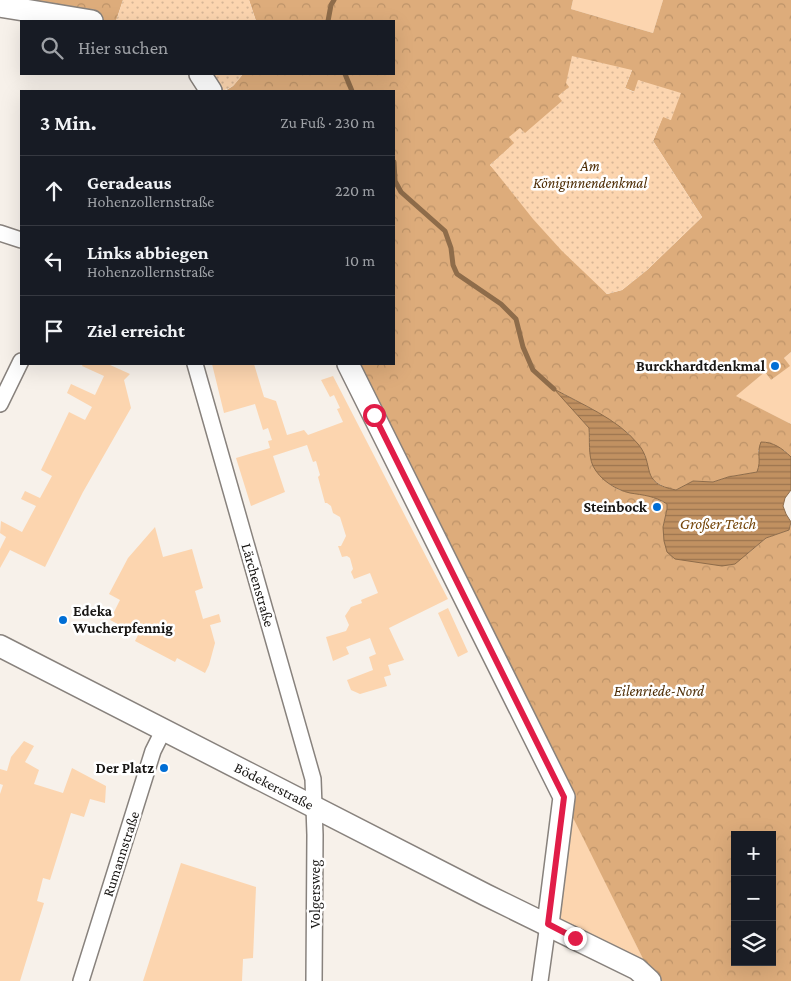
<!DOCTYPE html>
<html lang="de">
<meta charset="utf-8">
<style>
body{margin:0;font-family:"Crimson Pro",serif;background:#242831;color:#f1f3f6}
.controls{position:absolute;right:15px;bottom:15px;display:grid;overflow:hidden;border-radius:0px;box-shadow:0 5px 20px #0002}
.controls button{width:45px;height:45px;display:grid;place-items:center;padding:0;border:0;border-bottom:1px solid #363941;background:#171b24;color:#f1f3f6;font:25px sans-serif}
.stop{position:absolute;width:15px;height:15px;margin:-11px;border:4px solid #e11d48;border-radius:50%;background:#fff}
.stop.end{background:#e11d48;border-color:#fff;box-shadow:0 1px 5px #0008}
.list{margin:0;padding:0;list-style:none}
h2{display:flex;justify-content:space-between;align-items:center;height:65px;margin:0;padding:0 20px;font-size:21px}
h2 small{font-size:16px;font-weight:400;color:#9ea1a6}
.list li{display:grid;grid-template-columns:32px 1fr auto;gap:15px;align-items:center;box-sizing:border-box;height:70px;padding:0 20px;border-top:1px solid #363941}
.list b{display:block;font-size:19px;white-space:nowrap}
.list p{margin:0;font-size:16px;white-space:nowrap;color:#9ea1a6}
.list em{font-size:16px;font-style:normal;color:#9ea1a6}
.icon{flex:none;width:28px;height:28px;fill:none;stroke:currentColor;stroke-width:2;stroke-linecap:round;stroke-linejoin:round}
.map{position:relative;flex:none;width:791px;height:981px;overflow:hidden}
.search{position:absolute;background:#171b24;box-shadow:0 5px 20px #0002;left:20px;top:20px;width:375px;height:55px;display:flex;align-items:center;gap:12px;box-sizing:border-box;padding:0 18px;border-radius:0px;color:#9ea1a6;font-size:19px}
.panel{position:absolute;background:#171b24;box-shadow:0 5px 20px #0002;left:20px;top:90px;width:375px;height:275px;border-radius:0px}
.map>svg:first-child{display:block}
.green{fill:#fcd5af}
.forest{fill:url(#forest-crowns);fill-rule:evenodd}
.park{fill:url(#park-dots)}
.water{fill:url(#water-rules);stroke:#8e6c4a}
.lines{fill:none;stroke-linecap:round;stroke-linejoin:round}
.stream{stroke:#8e6c4a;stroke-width:5}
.street-casing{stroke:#88827d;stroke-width:18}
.secondary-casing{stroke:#88827d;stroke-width:24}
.street{stroke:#fff;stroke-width:15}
.secondary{stroke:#fff;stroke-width:21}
.route{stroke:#e11d48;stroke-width:6}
.poi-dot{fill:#006ed5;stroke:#fff;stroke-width:2}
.labels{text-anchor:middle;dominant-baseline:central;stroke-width:5;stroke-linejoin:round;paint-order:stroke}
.park-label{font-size:15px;font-style:italic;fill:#4d2c04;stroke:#fff}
.poi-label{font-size:15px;font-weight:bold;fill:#181614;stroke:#fff;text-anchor:end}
.street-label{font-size:15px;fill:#181614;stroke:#fff}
.water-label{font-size:16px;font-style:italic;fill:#75460a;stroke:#fff}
</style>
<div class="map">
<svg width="791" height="981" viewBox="0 0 791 981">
<defs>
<pattern id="forest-crowns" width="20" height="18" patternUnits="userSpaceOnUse" patternTransform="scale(1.25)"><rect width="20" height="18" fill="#ddac7b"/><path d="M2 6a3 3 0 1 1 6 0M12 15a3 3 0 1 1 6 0" fill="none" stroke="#bd9369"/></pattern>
<pattern id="park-dots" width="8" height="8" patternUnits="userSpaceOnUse" patternTransform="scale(1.25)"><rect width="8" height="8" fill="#fcd5af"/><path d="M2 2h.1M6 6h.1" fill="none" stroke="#d7b696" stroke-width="1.8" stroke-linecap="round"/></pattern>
<pattern id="water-rules" width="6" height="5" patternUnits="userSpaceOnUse" patternTransform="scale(1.25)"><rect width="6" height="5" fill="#c19161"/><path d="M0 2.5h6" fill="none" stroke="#9c754f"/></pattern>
</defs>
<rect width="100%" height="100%" fill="#f7f1ea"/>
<path class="green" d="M 573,0 L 663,0 L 653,33 L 571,9 Z
M 791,352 L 791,424 L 735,396 L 765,372 L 771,380 L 789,366 L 784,358 Z
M 83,364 L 108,364 L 130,374 L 124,380 L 131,408 L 83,492 L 45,567 L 10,550 L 0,568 L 0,549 L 6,537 L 0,533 L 1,521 L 22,532 L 36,506 L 21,499 L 25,491 L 40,498 L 52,476 L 41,470 L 69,412 L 85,420 L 92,407 L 67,393 L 71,384 L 95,395 L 104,376 L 82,366 Z
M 212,364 L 254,364 L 264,397 L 276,401 L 287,435 L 304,430 L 308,435 L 343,422 L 337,409 L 340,408 L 334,395 L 330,397 L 321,380 L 333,376 L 448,599 L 389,628 L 404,660 L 388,665 L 391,675 L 384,677 L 387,686 L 360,694 L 351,690 L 347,680 L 373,670 L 369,657 L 376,654 L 370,638 L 346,647 L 349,654 L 333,661 L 326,637 L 346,631 L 349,625 L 345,616 L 351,607 L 362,603 L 361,600 L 378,593 L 370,573 L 354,579 L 351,572 L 353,569 L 350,558 L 347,556 L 342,557 L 338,546 L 341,546 L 346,536 L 340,517 L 333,513 L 331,506 L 327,503 L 325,503 L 318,477 L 320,475 L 316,461 L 313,462 L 307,445 L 273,456 L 285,492 L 251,506 L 236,458 L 270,448 L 268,441 L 272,440 L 268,428 L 263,430 L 255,404 L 224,413 Z
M 155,527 L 163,557 L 192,549 L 203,588 L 195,591 L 203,619 L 219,614 L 221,622 L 210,625 L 215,643 L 209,665 L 205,673 L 177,658 L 175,662 L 135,641 L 140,631 L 130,626 L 128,629 L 110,620 L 120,600 L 109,594 L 128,558 Z
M 448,608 L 468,652 L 458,657 L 438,613 Z
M 24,741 L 34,746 L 25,762 L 39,770 L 34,784 L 63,793 L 72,768 L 106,786 L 105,803 L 90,799 L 84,817 L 71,813 L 50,880 L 43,878 L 37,901 L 44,903 L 20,981 L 0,981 L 0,794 L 3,785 L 0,784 L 0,769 L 7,771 L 11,757 Z
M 564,797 L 654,981 L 548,924 Z
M 181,863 L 256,887 L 253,958 L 243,959 L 242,981 L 143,981 Z"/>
<path class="forest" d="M 0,0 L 123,0 L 116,21 L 92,21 Z
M 249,0 L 573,0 L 571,9 L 653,33 L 663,0 L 791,0 L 791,352 L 784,358 L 790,366 L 771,380 L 765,372 L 736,396 L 791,424 L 791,457 L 784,450 L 758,450 L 761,461 L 757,472 L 728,477 L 713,482 L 693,481 L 676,490 L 668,489 L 654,481 L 649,476 L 645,455 L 628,433 L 592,409 L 556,390 L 589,428 L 589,445 L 593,466 L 609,484 L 619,490 L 649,495 L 667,504 L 667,509 L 663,527 L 746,555 L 766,538 L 789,530 L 791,524 L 791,981 L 654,981 L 348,364 L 394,364 L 394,91 L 225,91 L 233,86 L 243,74 L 394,74 L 394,21 L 256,21 ZM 632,70 L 625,88 L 635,92 L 639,80 L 671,120 L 663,116 L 653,141 L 702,217 L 647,270 L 622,290 L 607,294 L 490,165 L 563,101 L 570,87 ZM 735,835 L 772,835 L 772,962 L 735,962 Z"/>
<path class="park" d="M 123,0 L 249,0 L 256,21 L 116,21 Z
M 572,56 L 632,70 L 625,88 L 634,92 L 638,80 L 681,93 L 671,120 L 663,117 L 653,141 L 702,217 L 647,270 L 622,290 L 607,294 L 562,251 L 533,219 L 490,165 L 514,143 L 509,137 L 520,128 L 525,133 L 562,101 L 558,96 L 569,87 L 566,83 Z
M 200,74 L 243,74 C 232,88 230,91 211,91 Z"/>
<path class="water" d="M 554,389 C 581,404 618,419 638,444 C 656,465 638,483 676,490 L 693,481 L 713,482 L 728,477 L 757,472 C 762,459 756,454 761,442 C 773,442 782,448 791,457 L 791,490 L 785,498 L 783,506 L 786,514 L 791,522 L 789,530 L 766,538 L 735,564 L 722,566 L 675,559 L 667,552 L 664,541 L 663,527 L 667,509 L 667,504 C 655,496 643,495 630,493 C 616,490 600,480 593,466 C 588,455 590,440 589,428 Z"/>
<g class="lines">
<path class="stream" d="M 328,21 L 331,5 L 334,0
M 345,74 L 352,91
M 394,162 L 395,181 L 401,192 L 445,231 L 451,248 L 453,265 L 457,274 L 501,304 L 516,319 L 523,347 L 533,370 L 554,389"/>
<defs>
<path id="street" d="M 0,233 L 21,240
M 195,364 L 313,779 L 315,835 L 314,981
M 0,404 L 21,361
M 81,981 L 153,751 L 164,729
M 540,981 L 548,924"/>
<path id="secondary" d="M 0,6 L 92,21
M 200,74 L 211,91
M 348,364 L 564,797 L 548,924
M 0,646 L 486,895 L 637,969 L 650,981"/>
</defs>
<use href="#street" class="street-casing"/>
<use href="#secondary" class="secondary-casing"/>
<use href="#street" class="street"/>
<use href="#secondary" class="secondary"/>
</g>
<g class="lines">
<path class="route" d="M 374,415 L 564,797 L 548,924 L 575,938"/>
</g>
<g class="poi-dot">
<circle cx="775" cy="366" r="5"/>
<circle cx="657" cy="507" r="5"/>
<circle cx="63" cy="620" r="5"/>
<circle cx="164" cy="768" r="5"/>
</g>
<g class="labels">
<g class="park-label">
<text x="590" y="166">Am<tspan x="590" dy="17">Königinnendenkmal</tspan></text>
<text x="659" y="691">Eilenriede-Nord</text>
</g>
<g class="poi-label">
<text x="765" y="366">Burckhardtdenkmal</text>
<text x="647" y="507">Steinbock</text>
<text x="73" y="611" text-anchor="start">Edeka<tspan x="73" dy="17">Wucherpfennig</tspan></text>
<text x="154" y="768">Der Platz</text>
</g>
<g class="street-label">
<text transform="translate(258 585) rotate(74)">Lärchenstraße</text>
<text transform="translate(274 786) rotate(27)">Bödekerstraße</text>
<text transform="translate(121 854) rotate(-72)">Rumannstraße</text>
<text transform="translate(315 894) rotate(-90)">Volgersweg</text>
</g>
<g class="water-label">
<text x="718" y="523">Großer Teich</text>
</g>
</g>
</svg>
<div class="controls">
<button>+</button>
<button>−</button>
<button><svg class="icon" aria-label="layers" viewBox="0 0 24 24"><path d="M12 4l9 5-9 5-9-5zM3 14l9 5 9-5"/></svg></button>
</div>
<div class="stop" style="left:374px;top:415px"></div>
<div class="stop end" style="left:575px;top:938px"></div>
<div class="search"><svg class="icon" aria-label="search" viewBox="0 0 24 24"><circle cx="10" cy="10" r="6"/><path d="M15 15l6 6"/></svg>Hier suchen</div>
<section class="panel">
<h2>3 Min.<small>Zu Fuß · 230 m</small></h2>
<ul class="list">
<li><svg class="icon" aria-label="ahead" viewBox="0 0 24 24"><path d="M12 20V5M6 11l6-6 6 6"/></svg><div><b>Geradeaus</b><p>Hohenzollernstraße</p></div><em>220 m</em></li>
<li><svg class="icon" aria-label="left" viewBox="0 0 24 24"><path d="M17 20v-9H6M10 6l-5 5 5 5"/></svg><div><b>Links abbiegen</b><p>Hohenzollernstraße</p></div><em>10 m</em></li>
<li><svg class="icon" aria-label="arrive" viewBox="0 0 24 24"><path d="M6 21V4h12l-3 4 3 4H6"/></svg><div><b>Ziel erreicht</b></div></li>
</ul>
</section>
</div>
